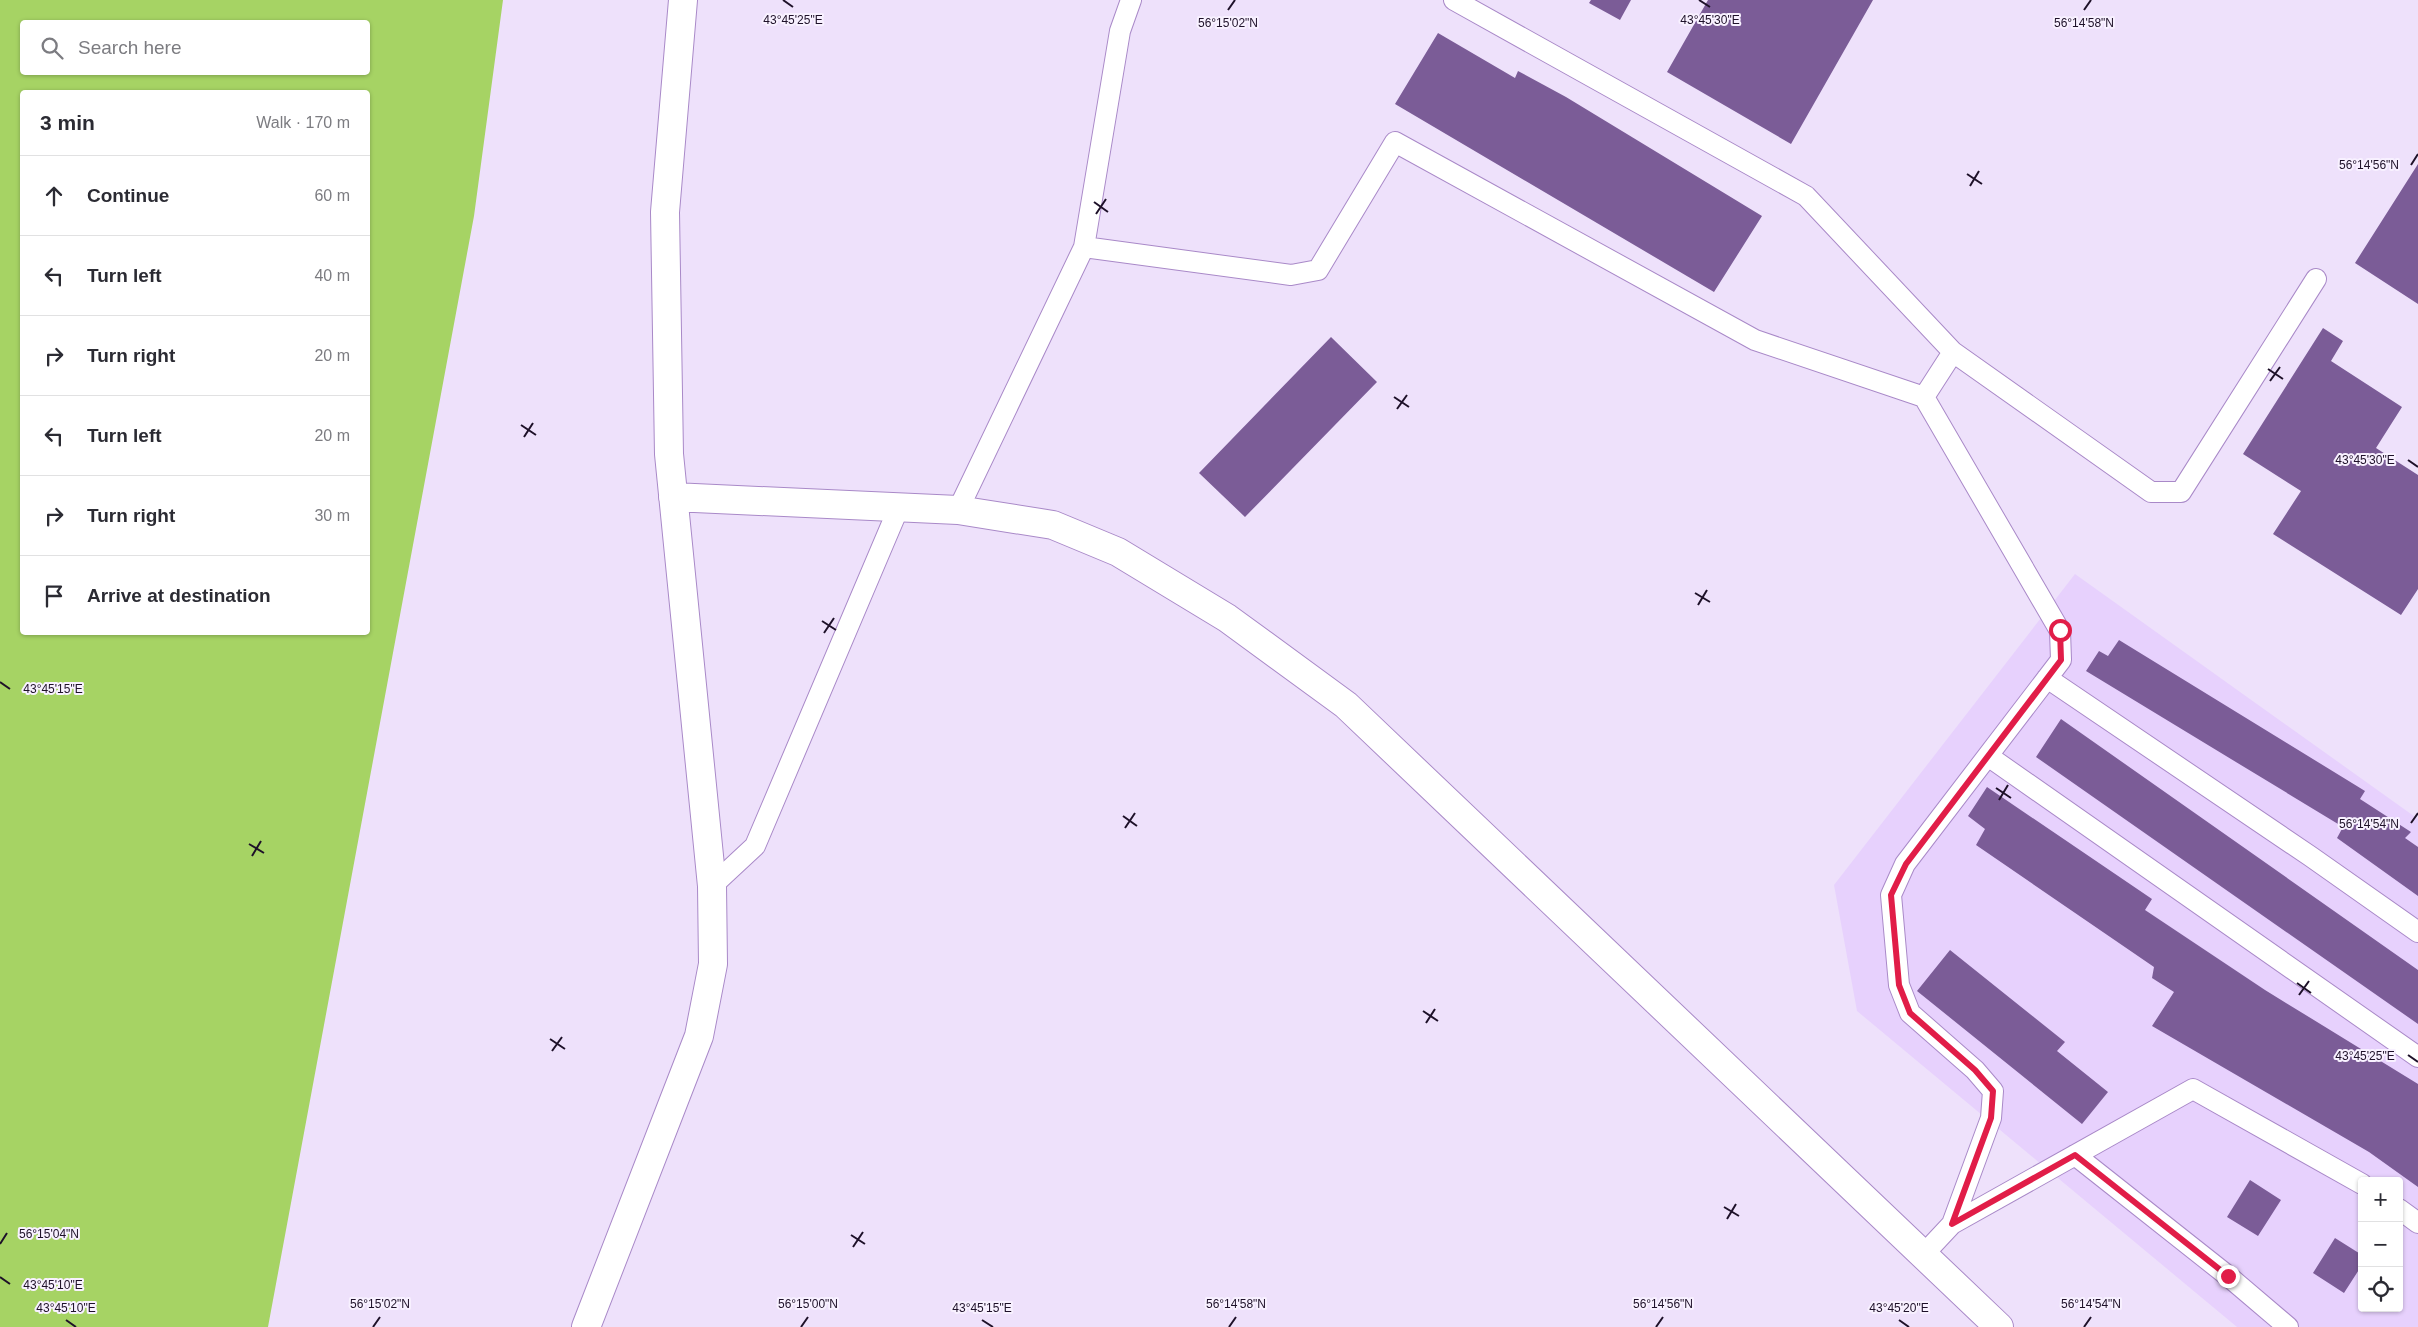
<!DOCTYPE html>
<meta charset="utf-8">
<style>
body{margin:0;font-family:Helvetica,sans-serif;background:#f7f7f7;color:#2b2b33}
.controls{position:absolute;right:15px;bottom:15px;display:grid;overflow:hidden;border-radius:5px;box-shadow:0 1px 4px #0004}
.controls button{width:45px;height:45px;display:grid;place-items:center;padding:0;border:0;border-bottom:1px solid #e1e1e2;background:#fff;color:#2b2b33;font:25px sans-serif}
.stop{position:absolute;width:15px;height:15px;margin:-11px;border:4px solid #e11d48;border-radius:50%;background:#fff}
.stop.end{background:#e11d48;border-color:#fff;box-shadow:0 1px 5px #0008}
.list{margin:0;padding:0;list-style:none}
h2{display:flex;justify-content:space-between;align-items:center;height:65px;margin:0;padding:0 20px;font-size:21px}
h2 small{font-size:16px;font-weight:400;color:#7c7c81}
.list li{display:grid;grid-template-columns:32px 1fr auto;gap:15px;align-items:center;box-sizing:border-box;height:80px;padding:0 20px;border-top:1px solid #e1e1e2}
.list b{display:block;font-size:19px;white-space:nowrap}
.list em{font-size:16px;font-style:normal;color:#7c7c81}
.icon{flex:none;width:28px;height:28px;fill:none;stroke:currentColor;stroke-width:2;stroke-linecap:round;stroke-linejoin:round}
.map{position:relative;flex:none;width:2418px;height:1327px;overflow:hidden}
.search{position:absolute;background:#fff;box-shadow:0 1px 4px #0004;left:20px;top:20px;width:350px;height:55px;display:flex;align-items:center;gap:12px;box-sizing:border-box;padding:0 18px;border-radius:5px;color:#7c7c81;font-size:19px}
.panel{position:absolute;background:#fff;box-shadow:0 1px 4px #0004;left:20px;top:90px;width:350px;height:545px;border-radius:5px}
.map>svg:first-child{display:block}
.built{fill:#e7d1fd;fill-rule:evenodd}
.green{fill:#a6d364;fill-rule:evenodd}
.building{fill:#7b5c97}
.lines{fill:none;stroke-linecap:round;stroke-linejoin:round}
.lane-casing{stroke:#a989c8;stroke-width:22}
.street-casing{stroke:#a989c8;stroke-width:30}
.lane{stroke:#fff;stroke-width:20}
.street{stroke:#fff;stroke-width:28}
.route{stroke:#e11d48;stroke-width:6}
.ticks{fill:none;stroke:#1e1129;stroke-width:2}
.ticks-label{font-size:12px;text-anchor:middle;fill:#1e1129;stroke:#f8f1ff;stroke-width:4;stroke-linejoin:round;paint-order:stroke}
</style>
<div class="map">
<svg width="2418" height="1327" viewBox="0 0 2418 1327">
<rect width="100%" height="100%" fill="#eee1fb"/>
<path class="built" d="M 2075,574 L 2418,819 L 2418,1327 L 2237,1327 L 1857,1011 L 1834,885 ZM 2362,1181 L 2399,1181 L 2399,1308 L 2362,1308 Z"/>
<path class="green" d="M 0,0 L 503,0 L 474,216 L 268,1327 L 0,1327 ZM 22,22 L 368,22 L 368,72 L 22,72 ZM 22,92 L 368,92 L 368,632 L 22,632 Z"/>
<path class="building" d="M 1591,0 L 1631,0 L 1620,20 L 1589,3 Z
M 1708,0 L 1873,0 L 1791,144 L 1667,72 Z
M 1438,33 L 1515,78 L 1518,71 L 1566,97 L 1762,216 L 1714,292 L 1395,104 Z
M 2418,164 L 2418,304 L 2355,263 Z
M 2323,328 L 2343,341 L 2331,361 L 2402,407 L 2376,448 L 2418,475 L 2418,589 L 2401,615 L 2273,534 L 2301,491 L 2243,454 Z
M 1331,337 L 1377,382 L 1245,517 L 1199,473 Z
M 2119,640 L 2365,791 L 2360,799 L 2411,832 L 2405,838 L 2418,847 L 2418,896 L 2337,838 L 2343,827 L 2086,671 L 2099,651 L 2108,656 Z
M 2061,719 L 2418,970 L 2418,1024 L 2036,757 Z
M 1987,787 L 2152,899 L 2145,910 L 2265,990 L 2418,1084 L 2418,1187 L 2369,1152 L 2152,1026 L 2174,992 L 2152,978 L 2154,967 L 1976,845 L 1985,829 L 1968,816 Z
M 1950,950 L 2065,1042 L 2057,1051 L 2108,1092 L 2082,1124 L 1917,991 Z
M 2250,1180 L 2281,1200 L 2258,1236 L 2227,1217 Z
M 2335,1238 L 2362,1255 L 2362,1265 L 2344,1293 L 2313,1273 Z"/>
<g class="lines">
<defs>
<path id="lane" d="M 1454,0 L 1806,196 L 1953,352 L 1924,397 L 2060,631 L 2061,660 L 1905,864 L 1891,895 L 1899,985 L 1910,1013 L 1975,1070 L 1993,1091 L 1991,1118 L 1952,1224
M 1084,247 L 1291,275 L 1318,270 L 1395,142 L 1755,340 L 1924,397
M 1953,352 L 2151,492 L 2181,492 L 2316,279
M 958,510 L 1084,247 L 1120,31 L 1131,0
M 2047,678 L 2310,856 L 2418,932
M 1988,756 L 2418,1057
M 712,886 L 755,846 L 899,507
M 2075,1155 L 2228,1276 L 2288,1327
M 2399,1209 L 2418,1223
M 1923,1255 L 1952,1224 L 2193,1089 L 2362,1184"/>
<path id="street" d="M 673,497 L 958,510 L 1053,525 L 1118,552 L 1227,618 L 1346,705 L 1999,1327
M 586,1327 L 699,1036 L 713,964 L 712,886 L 669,454 L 665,212 L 683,0"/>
</defs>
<use href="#lane" class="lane-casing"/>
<use href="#street" class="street-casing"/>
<use href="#lane" class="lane"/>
<use href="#street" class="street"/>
</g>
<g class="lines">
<path class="route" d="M 2060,630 L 2061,660 L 1906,864 L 1891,895 L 1899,985 L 1910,1013 L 1975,1070 L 1993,1091 L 1991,1118 L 1952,1224 L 2075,1155 L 2228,1276"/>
</g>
<path class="ticks" d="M 783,0 L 793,7M 1699,0 L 1710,7M 1228,10 L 1235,0M 2084,10 L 2091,0M 2411,165 L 2418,154M 1967,174 L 1982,184M 1970,186 L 1979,171M 1094,202 L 1108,212M 1096,214 L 1106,199M 2268,369 L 2283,379M 2270,381 L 2280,367M 1394,397 L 1409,407M 1397,409 L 1407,395M 521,425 L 536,435M 524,437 L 533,423M 2408,460 L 2418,467M 1695,593 L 1710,602M 1698,605 L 1707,590M 822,621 L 836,630M 824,633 L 834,618M 0,682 L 10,689M 1996,788 L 2011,798M 1999,800 L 2008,785M 1123,816 L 1137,826M 2411,823 L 2418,813M 1125,828 L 1135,813M 249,844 L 264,853M 252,856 L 261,841M 2297,983 L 2311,993M 2299,995 L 2309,981M 1423,1011 L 1438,1021M 1426,1023 L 1435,1009M 550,1039 L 565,1049M 552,1051 L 562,1037M 2408,1055 L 2418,1062M 1724,1207 L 1739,1216M 1727,1219 L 1736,1204M 851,1235 L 865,1244M 0,1244 L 7,1233M 853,1247 L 863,1232M 0,1277 L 10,1284M 66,1320 L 76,1327M 982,1320 L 993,1327M 1899,1320 L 1909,1327M 373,1327 L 380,1317M 801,1327 L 808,1317M 1229,1327 L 1236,1317M 1656,1327 L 1663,1317M 2084,1327 L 2091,1317"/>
<g class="ticks-label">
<text x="793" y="24">43°45'25"E</text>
<text x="1710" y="24">43°45'30"E</text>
<text x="2084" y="27">56°14'58"N</text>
<text x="1228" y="27">56°15'02"N</text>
<text x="2369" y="169">56°14'56"N</text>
<text x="2365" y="464">43°45'30"E</text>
<text x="53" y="693">43°45'15"E</text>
<text x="2369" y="828">56°14'54"N</text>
<text x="2365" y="1060">43°45'25"E</text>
<text x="49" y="1238">56°15'04"N</text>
<text x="53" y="1289">43°45'10"E</text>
<text x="380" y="1308">56°15'02"N</text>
<text x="808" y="1308">56°15'00"N</text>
<text x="1236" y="1308">56°14'58"N</text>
<text x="1663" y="1308">56°14'56"N</text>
<text x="2091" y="1308">56°14'54"N</text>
<text x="66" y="1312">43°45'10"E</text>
<text x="982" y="1312">43°45'15"E</text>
<text x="1899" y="1312">43°45'20"E</text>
</g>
</svg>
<div class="controls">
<button>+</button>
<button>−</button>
<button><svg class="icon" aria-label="locate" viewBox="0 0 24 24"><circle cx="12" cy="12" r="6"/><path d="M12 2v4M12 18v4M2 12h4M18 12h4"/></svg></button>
</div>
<div class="stop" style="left:2060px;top:630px"></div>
<div class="stop end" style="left:2228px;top:1276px"></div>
<div class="search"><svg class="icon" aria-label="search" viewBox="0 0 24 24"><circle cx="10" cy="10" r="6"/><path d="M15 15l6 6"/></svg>Search here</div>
<section class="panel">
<h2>3 min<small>Walk · 170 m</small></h2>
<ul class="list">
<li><svg class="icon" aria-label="ahead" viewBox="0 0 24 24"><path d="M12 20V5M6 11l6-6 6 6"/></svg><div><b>Continue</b></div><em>60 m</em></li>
<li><svg class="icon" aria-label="left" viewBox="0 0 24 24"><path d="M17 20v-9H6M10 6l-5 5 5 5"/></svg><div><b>Turn left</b></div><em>40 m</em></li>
<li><svg class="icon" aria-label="right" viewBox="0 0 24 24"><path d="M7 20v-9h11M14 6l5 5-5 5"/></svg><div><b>Turn right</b></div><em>20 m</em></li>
<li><svg class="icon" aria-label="left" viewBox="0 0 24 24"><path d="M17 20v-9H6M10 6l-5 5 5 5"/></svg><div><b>Turn left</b></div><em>20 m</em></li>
<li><svg class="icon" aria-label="right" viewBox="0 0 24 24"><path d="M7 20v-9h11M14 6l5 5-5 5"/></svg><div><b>Turn right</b></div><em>30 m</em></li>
<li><svg class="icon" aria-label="arrive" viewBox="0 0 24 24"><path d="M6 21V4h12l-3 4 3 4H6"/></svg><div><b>Arrive at destination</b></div></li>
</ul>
</section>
</div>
